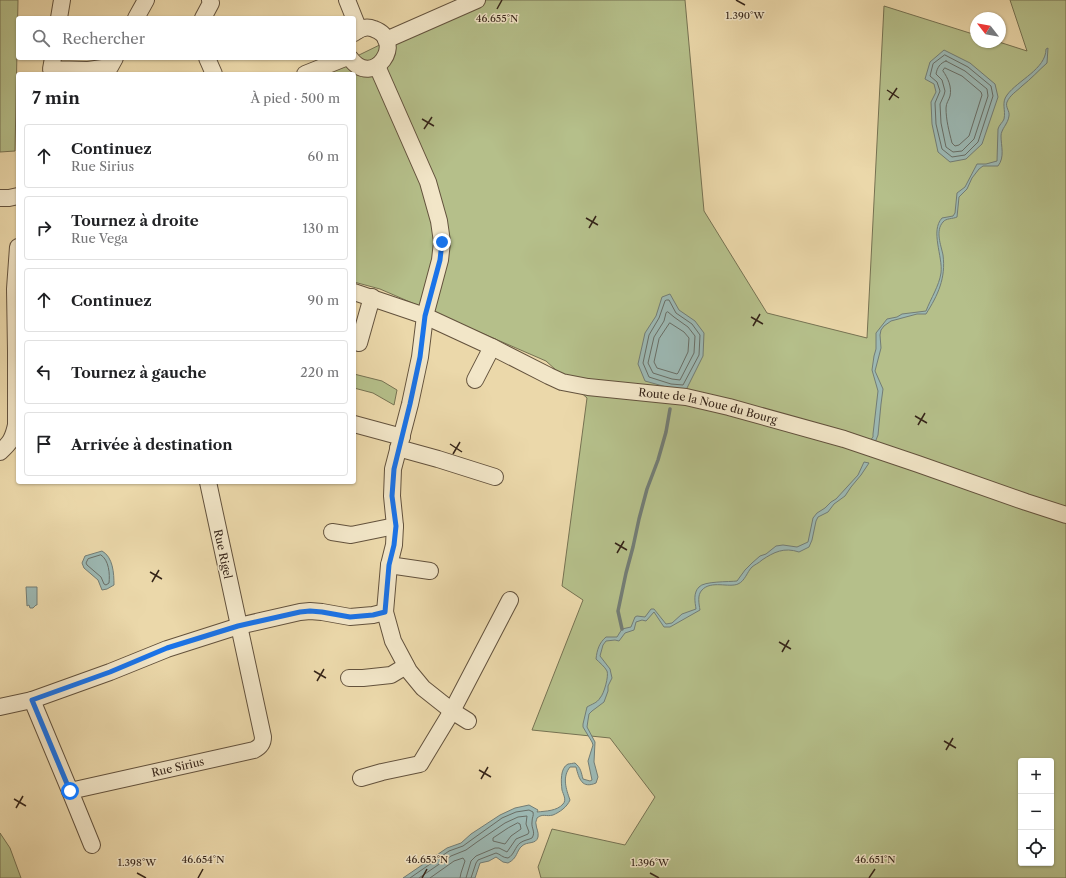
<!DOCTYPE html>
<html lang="fr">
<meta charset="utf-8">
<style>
body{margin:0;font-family:"Libre Caslon Text",serif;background:#f2f2f2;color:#202124}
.controls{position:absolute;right:12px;bottom:12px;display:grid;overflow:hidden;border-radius:4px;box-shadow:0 1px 3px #0004}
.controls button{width:36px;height:36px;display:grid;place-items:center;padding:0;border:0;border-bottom:1px solid #e0e0e0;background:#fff;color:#202124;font:20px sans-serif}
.compass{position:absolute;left:970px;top:12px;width:36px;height:36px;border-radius:50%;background:#fff;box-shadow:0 1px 3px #0004;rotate:301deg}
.stop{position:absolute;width:12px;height:12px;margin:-9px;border:3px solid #1a73e8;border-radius:50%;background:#fff}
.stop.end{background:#1a73e8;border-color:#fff;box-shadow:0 1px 4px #0008}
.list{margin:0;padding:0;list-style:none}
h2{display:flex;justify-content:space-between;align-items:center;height:52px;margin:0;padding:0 16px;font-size:17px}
h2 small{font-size:13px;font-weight:400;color:#757577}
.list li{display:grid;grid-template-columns:26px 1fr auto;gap:12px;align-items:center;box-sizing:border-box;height:64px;margin:0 8px 8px;padding:0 8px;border:1px solid #e0e0e0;border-radius:4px}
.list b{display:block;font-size:15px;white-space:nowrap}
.list p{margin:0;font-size:13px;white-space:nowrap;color:#757577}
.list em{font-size:13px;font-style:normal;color:#757577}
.icon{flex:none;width:22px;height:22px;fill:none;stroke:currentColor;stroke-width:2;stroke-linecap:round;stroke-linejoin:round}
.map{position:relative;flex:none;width:1066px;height:878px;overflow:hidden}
.search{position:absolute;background:#fff;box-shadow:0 1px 3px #0004;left:16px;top:16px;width:340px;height:44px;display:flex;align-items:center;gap:10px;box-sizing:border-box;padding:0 14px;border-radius:4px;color:#757577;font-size:15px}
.panel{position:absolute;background:#fff;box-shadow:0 1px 3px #0004;left:16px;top:72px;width:340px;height:412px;border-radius:4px}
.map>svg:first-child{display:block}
.green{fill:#b5bf8a;stroke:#767252;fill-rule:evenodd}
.water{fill:#9cb8b3;stroke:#737d75}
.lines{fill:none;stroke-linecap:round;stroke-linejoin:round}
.shore{stroke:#696e66;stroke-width:1}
.stream{stroke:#737d75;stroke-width:3.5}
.minor-casing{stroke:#63523d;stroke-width:18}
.minor{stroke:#f2e6c8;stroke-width:16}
.route{stroke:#1a73e8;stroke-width:5}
.ticks{fill:none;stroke:#362519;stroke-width:1.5}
.labels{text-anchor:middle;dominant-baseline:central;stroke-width:3;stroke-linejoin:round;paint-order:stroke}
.street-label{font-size:11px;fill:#362519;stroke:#f2e6c8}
.ticks-label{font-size:10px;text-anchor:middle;fill:#362519;stroke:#f2e6c8;stroke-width:3;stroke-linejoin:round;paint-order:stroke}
</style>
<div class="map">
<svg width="1066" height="878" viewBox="0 0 1066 878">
<rect width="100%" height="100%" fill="#ebd8aa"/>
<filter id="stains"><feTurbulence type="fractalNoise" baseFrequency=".005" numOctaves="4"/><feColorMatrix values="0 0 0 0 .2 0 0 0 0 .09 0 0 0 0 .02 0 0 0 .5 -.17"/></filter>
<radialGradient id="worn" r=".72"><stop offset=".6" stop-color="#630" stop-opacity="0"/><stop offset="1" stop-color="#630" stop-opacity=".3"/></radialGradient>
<path class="green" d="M 0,0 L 18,0 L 15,151 L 0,152 Z
M 472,0 L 685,0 L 704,211 L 767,313 L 867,338 L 884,6 L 976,35 L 976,42 L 999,42 L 1027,51 L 1010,0 L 1066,0 L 1066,878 L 541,878 L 538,867 L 552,829 L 625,845 L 655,797 L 610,738 L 532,730 L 583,600 L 562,586 L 587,398 L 546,361 L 380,289 L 354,282 L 354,74 L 320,74 ZM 1021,761 L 1051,761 L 1051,863 L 1021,863 Z
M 354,374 L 382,381 L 397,390 L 394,405 L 373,393 L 354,388 Z
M 0,833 L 10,848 L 21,878 L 0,878 Z"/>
<path class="water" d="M 1048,48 L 1047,63 C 1039,70 1031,79 1022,86 C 1017,91 1010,95 1007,102 C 1005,107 1010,111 1009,116 C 1008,124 1001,129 1001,136 C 1001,146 1005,157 998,166 L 983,166 L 979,169 L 972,178 L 967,189 L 959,197 L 957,217 C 953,219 946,218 943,222 C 935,231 941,245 943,255 C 946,278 938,295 926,314 L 917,314 L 891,321 L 884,326 L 881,330 L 880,335 L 881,348 L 875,371 L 883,389 L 881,404 L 878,435 L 876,440 L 874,447 L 869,442 L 873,437 L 873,434 L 878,391 L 872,370 L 874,356 L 876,349 L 876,333 L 887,319 L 897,317 L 902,314 L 926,311 C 931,298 939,286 941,273 C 943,256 930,231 942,218 L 953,216 L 955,213 L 957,193 L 965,187 L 977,164 L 986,164 L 997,161 L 998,129 C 999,125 1003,122 1004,119 C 1006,110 1001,103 1007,95 C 1018,80 1046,69 1046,49 Z
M 944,50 L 970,63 L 995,84 L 998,97 L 982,144 L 966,159 L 950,162 L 938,152 L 932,124 L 931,102 L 936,92 L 934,84 L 925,79 L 930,62 Z
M 670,294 L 679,310 L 695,321 L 704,333 L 703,356 L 686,390 L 670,388 L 645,381 L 638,364 L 645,333 L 656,316 L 662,297 Z
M 864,462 L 869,463 L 861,475 L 851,487 L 845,496 L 834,504 L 828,512 L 818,517 L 816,521 L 812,540 L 809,547 L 799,552 C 784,547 774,552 762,560 C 759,563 754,565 752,567 C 747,572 745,581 738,584 C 729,588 711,580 702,590 C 697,595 699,604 700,610 L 670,627 L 664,627 L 654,612 L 646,621 L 642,620 L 636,622 L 634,630 L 625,633 L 619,641 L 615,640 L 606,641 L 603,645 L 600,656 L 610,669 L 612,678 L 608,686 L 608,691 L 604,702 L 592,711 L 589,714 L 588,720 L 587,727 L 595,742 L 594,762 L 598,777 L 596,783 C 582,789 579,779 576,767 L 570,767 C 562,777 566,789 570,800 C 567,807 560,812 553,815 C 546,817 543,813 537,818 C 537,819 535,823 536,824 C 536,828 539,832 538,837 C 536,845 527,841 522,846 C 516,851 518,858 508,863 L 503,862 L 496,857 L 489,861 L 480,863 L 475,878 L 403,878 L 447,848 L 461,843 L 471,834 L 500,815 L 515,808 L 529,805 L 538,810 L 537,812 C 546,811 557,811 563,804 C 567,800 563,794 562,790 C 561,782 560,768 568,764 C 569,764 574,763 575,763 C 581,768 581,772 583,779 L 590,781 L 592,780 L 588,761 L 593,745 L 592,742 L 583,727 L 583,724 L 587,707 C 592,704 597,703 600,698 C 604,694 609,676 607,671 C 605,667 599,662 596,659 C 597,650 599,643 606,637 L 617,637 L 622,629 L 631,627 L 635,617 L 637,616 L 645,617 L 651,609 L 654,609 L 666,624 L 672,623 L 682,614 L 696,609 C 695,602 693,593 699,587 C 704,581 729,582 737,581 L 745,570 L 752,563 L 760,556 L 766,554 L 776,546 L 783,545 L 797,547 L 808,542 L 813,518 L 817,513 L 825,508 L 831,502 L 836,499 L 858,475 Z
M 102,551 C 113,557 114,573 114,585 L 107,589 L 102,590 L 98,580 L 84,568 L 82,563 L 85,556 Z
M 26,587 L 37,587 L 37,605 L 36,605 L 33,608 L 30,608 L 29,605 L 27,606 Z"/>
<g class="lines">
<path class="shore" d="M 945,55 L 968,67 L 991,86 L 993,96 L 978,142 L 965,155 L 952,157 L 942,149 L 936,124 L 935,103 L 940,91 L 937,82 L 930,76 L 933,64 Z
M 946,61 L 965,71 L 987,89 L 988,96 L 974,139 L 962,151 L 953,152 L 946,147 L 941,123 L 940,104 L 944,95 L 945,91 L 942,80 L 936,74 C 937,68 940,63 946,61 Z
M 945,68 L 962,76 L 981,92 L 982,95 L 969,136 L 959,145 L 955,146 L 952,143 C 949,131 946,120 946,108 C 946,103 949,100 950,96 C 952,87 948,78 943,71 Z
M 667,300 L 669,300 L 676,313 L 692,324 L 700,335 L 699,355 L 683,385 L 671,384 L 649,377 L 643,363 L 649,335 L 659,318 L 665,301 Z
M 668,312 L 674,317 L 688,327 L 695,336 L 694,353 L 680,380 L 672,379 L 653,373 L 648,363 L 654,337 L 664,321 L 666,313 Z
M 670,323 L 684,332 L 689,338 L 688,352 L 678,373 L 677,374 L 657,368 L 654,362 L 659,339 Z
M 101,555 C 109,560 110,574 109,583 L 106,585 L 104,584 L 101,577 L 87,565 L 86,563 L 88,559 Z
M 518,823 L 520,824 L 521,829 L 511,836 L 505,844 L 493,841 L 493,838 L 508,828 Z
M 410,878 L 449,851 L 463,846 L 474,838 L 502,818 L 516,812 L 529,810 L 533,812 C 534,816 532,817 532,822 C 531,828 536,832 532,838 C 528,840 524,840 520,843 C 515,847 514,855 508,858 C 503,858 500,854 496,853 L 478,860 L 476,863 L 471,878
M 419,878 L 451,856 L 466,850 L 477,842 L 505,823 L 518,817 L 527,816 L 526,824 L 529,832 L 528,834 L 516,839 L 507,852 L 499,848 L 495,848 L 476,856 L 471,861 L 466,878
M 430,878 L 454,861 L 463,858 L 465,861 L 461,873 L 460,878"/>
<path class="stream" d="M 622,629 L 618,611 L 626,573 L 633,547 L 639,519 L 647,489 L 658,460 L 666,432 L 670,409"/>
<defs>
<g id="minor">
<path d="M 347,0 L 359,30"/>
<path d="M 59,18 L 62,0"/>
<path d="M 136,18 L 146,0"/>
<path d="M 203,18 L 211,3 L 210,0"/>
<path d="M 386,40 L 477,0"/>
<path d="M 53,58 L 51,69 L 88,70 L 110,67 L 115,58"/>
<path d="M 207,58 L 214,74"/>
<path d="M 350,58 C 373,90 407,41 374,29 C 367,26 360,28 354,33"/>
<path d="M 377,66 L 428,182 L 439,221 L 442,242 L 440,260 L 425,316 L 420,357 L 410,404 L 393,469 L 392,496 L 395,526 L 394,545 L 389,565 L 385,612 L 393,641 L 409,671 L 423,688 L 452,711 L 468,721"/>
<path d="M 305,74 L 345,58"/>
<path d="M 0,198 L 9,198 L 18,196"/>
<path id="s1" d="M 354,292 L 425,316 L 492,347 L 549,376 L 562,382 L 588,387 L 686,397 L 729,407 L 844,439 L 918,464 L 1026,502 L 1066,515"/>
<path d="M 359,343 L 372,297"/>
<path d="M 475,380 L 492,347"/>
<path d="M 354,424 L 402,437"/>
<path d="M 398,448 L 438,459 L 495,477"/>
<path d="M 0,452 C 10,443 13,439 16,425 L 16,351 L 15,289 L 18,247"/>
<path d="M 332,532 L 351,535 L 395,526"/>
<path d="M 389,565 L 430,571"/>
<path d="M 349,678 L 363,678 L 391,675 L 406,666"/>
<path id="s2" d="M 32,700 L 70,791 L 254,750 C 260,747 263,744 263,737 L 208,482"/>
<path d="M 0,707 L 32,700 L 110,672 L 167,649 L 239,626 L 300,612 L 310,611 L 322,612 L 350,617 L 373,615 L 385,612"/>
<path d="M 361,778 L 382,772 L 420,764 L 452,711 L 510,600"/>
<path d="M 70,791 L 92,845"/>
</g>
</defs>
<use href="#minor" class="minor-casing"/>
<use href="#minor" class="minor"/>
</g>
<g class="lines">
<path class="route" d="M 70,791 L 32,700 L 110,672 L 167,648 L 238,626 L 300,612 L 310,611 L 322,612 L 350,617 L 373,615 L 385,612 L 389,565 L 394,545 L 396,526 L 392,496 L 394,469 L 410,404 L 420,357 L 425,316 L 440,260 L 442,242"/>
</g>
<path class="ticks" d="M 736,0 L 745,5M 497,9 L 502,0M 887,90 L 899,98M 889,100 L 897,88M 422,119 L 434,126M 424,129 L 432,117M 586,218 L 598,225M 589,228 L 596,216M 751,317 L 763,324M 753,326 L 760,314M 915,416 L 927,423M 918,425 L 925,413M 450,444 L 462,452M 453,454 L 460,442M 615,543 L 627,550M 617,553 L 624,541M 150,572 L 162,579M 152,582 L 159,570M 779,642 L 791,649M 782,652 L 789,640M 314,671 L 326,678M 317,681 L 324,669M 944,741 L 956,748M 946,750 L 953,738M 479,770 L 491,777M 481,779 L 488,767M 14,799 L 26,806M 16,808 L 23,796M 137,873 L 146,878M 650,873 L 659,878M 198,878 L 203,869M 422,878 L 427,869M 869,878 L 875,869"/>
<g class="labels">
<g class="street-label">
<text stroke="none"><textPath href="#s1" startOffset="375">Route de la Noue du Bourg</textPath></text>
<text transform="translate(223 554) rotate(78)">Rue Rigel</text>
<text stroke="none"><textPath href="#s2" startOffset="209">Rue Sirius</textPath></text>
</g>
</g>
<g class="ticks-label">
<text x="745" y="19">1.390°W</text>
<text x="497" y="22">46.655°N</text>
<text x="203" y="863">46.654°N</text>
<text x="427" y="863">46.653°N</text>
<text x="875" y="863">46.651°N</text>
<text x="137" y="866">1.398°W</text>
<text x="650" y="866">1.396°W</text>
</g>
<rect width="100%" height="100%" filter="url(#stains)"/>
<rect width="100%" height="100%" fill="url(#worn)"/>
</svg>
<div class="controls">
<button>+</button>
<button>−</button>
<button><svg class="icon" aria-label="locate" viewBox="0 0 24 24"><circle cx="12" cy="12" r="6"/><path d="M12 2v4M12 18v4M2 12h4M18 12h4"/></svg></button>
</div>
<svg class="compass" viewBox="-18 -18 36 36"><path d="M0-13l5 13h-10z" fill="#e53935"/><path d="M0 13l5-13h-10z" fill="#757577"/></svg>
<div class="stop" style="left:70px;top:791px"></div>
<div class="stop end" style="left:442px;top:242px"></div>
<div class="search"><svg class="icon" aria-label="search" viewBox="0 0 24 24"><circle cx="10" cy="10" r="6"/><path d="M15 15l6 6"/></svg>Rechercher</div>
<section class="panel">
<h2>7 min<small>À pied · 500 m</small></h2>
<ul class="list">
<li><svg class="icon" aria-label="ahead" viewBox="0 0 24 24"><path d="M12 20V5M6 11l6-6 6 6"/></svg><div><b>Continuez</b><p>Rue Sirius</p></div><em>60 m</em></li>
<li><svg class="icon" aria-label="right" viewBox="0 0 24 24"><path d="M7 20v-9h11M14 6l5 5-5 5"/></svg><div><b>Tournez à droite</b><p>Rue Vega</p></div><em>130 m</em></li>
<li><svg class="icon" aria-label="ahead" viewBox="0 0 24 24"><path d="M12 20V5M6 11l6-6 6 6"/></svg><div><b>Continuez</b></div><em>90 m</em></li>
<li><svg class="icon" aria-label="left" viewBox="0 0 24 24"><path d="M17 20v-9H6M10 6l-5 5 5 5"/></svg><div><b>Tournez à gauche</b></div><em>220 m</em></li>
<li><svg class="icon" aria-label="arrive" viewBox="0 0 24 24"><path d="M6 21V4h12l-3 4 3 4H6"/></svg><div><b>Arrivée à destination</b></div></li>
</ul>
</section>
</div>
